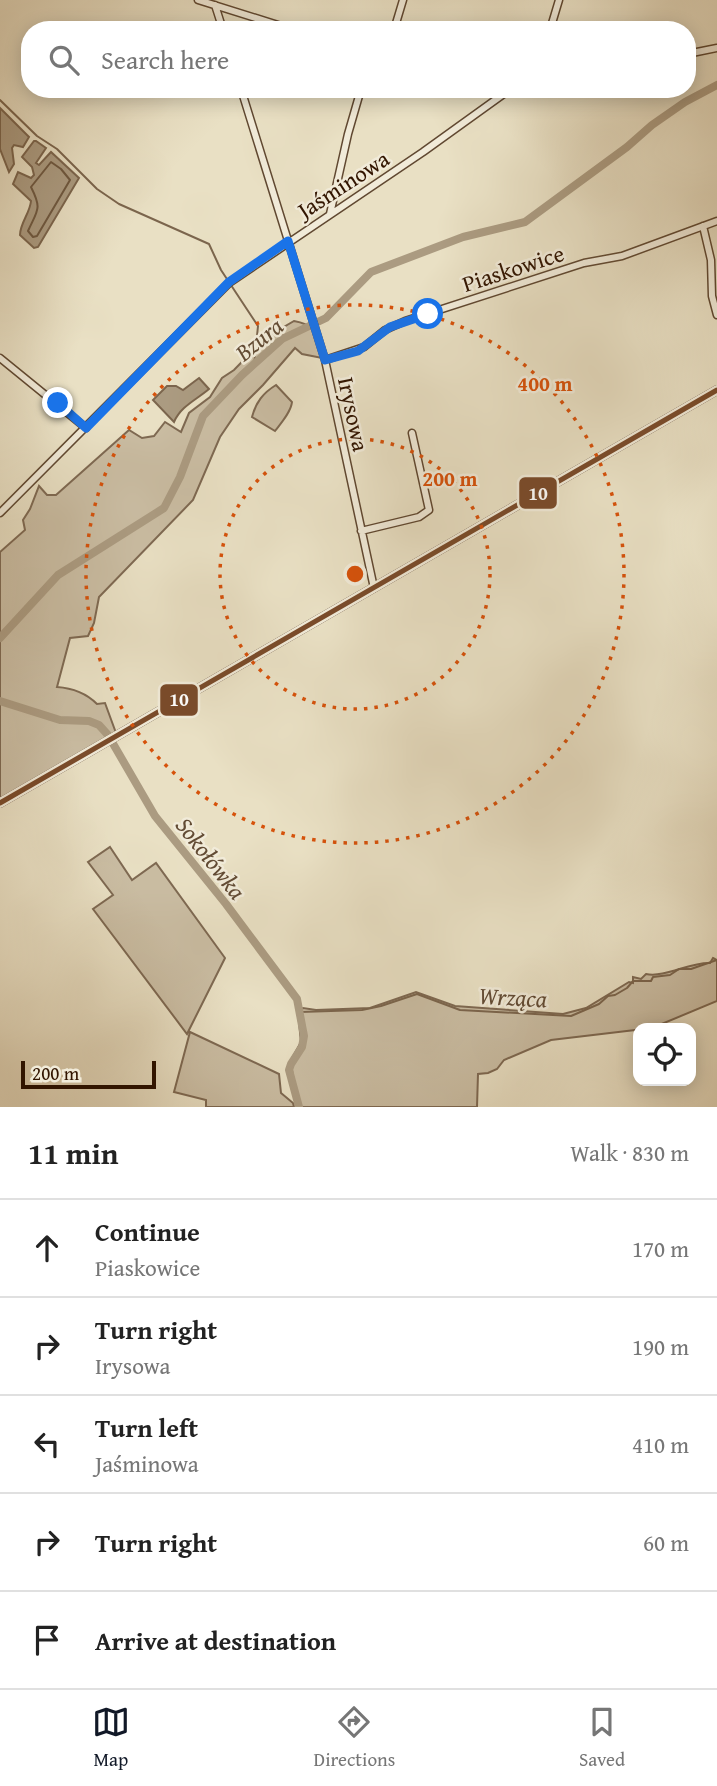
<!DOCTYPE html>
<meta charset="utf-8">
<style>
body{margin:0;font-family:"Gentium Book Plus",serif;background:#f6f6f6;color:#222}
.controls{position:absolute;right:21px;bottom:21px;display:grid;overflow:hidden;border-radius:14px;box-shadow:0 4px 18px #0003}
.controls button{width:63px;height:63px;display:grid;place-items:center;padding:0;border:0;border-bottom:2px solid #e0e0e0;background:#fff;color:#222;font:35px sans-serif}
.scale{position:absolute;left:21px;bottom:18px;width:135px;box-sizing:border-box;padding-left:7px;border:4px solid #321500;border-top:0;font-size:19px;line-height:24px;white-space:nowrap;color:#321500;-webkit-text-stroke:5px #f1ebd9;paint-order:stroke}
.stop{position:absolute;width:21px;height:21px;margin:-16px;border:5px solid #1a73e8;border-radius:50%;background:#fff}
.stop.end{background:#1a73e8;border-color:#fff;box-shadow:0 2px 7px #0008}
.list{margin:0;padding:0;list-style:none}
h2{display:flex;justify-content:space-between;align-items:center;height:91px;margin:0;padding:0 28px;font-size:30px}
h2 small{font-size:23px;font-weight:400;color:#767676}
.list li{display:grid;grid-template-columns:46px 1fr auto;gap:21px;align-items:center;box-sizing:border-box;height:98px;padding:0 28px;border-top:2px solid #e0e0e0}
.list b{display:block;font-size:26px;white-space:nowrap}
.list p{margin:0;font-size:23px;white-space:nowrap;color:#767676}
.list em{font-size:23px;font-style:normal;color:#767676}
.icon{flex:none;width:38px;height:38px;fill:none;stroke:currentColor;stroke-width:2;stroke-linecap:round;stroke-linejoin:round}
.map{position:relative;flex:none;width:717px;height:1107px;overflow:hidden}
.search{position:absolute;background:#fff;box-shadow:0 4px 18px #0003;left:21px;right:21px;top:21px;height:77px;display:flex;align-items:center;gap:18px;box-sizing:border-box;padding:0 24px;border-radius:28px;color:#767676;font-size:26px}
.sheet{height:581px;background:#fff}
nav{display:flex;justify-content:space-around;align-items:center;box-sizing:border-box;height:98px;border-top:2px solid #e0e0e0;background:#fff;font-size:19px;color:#767676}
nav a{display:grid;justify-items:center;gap:4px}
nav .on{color:#111827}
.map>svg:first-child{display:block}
.green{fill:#cabda3;stroke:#7e6952;stroke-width:2}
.water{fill:#ab9b81;stroke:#7b654d;stroke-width:2}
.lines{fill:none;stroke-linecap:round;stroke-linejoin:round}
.shore{stroke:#6e5840;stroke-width:2}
.stream{stroke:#7b654d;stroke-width:2}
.river{stroke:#ab9b81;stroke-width:8}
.minor-casing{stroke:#604831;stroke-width:9}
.major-casing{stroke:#321500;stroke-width:10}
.minor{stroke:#f1ebd9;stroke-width:6}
.major{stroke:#e9e0c4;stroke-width:8}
.bus-1-casing{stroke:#f1ebd9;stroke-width:10}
.bus-1{stroke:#7a4b2a;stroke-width:5}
.route{stroke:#1a73e8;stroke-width:9}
.ring{fill:none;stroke:#d6520b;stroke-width:3.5;stroke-dasharray:3.5 7}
.labels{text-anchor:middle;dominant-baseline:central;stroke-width:5;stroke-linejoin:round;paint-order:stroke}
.street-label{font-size:23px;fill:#321500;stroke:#f1ebd9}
.water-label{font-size:24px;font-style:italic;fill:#624b34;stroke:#f1ebd9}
.centre{fill:#d6520b;stroke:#f1ebd9;stroke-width:3.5}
.ring-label{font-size:21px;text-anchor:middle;font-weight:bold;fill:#d6520b;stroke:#f1ebd9;stroke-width:5;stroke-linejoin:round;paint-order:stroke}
.line-badge{stroke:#f1ebd9;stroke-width:2.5}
.badge-label{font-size:19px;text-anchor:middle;font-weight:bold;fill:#fff}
</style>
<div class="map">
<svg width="717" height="1107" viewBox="0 0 717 1107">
<rect width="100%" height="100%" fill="#e9e0c4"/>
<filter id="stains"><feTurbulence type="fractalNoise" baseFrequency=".00286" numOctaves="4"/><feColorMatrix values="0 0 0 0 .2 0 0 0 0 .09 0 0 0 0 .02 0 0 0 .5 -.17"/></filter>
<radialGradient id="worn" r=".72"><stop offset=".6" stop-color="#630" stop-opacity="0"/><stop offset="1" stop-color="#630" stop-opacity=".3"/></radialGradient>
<path class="green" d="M 294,321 C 318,325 315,337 322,358 L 302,354 L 295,348 L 263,385 L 239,409 L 220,437 L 193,500 L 99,597 L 94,623 L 88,636 L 70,638 L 57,687 C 72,688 86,693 97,704 L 105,703 L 116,733 L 0,799 L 0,552 L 25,530 L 23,520 L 30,509 L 39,486 L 47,495 L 56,495 L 129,430 L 142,438 L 154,436 L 165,422 L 181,432 L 189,413 L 210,397 L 222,378 L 234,370 L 265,338 Z
M 276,385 L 292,402 C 291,412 281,423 275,431 L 252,417 C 256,402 263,393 276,385 Z
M 110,847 L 132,880 L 156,863 L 225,958 L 187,1034 L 93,909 L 113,895 L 88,862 Z
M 713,958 L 717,960 L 717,1001 L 652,1028 L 551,1040 L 504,1060 L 497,1069 L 488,1073 L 478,1074 L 477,1107 L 296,1107 L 291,1060 L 301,1042 L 298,1013 L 303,1008 L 316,1010 L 370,1008 L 416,992 L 455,1006 L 563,1014 L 586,1008 L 629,982 L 633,983 L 633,977 L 641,979 L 646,974 C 665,978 690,962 710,963 Z
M 190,1032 L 279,1074 L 281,1093 L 293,1103 L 294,1107 L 206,1107 L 206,1100 L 174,1092 Z"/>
<path class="water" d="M 0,108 L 29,137 L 23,147 L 14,145 L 12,148 L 14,164 L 9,172 L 0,149 Z
M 34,141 L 36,141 L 46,148 L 36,163 L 39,165 L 51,152 L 79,178 L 38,247 L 34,248 L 20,235 C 20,223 30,213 31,201 L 13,184 L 18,172 L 31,178 L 34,175 L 32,167 L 22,157 Z
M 199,378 L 209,389 C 196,400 181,406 174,422 L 153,400 L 167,386 L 176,386 L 183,390 Z"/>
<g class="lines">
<path class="shore" d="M 51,162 L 61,169 L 70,180 L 37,236 L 33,237 L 28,231 C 38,209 42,209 31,187 Z"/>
<path class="stream" d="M 0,100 L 37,136 L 57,149 L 97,189 L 119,204 L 209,244 L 221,270 L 258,326 L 254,366
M 300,1012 L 362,1010 L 381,1006 L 417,994 L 460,1010 L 571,1016 L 599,1004 L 608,996 L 615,995 L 627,988 L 633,981 L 651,981 L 653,977 L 670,975 L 679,969 L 691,969 L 717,960"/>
<path class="river" d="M 0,638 L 58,575 L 164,508 L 180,477 L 203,416 L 242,375 L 282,339 L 326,318 L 371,272 L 463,237 L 525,222 L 627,147 L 652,125 L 685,102 L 717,85
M 0,701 L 60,720 L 89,721 L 99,725 L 108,735 L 155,816 L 226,904 L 297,999 L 304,1036 L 302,1047 L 291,1064 L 289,1070 L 299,1107"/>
<defs>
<path id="minor" d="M 198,0 L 294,30
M 215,5 L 223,30
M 394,30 L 403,0
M 550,30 L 559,0
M 687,54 L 717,48
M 241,89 L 325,360 L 374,588
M 486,89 L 514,93 L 554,89
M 330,214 L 348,134 L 361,89
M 703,226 L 711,260 L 712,296 L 717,315
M 0,358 L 86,428
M 325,360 L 364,347 L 385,330 L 405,321 L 584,263 L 622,256 L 717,221
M 0,513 L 229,283 L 423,152 L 505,93
M 361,531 L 419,517 L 429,510 L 412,433"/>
<path id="major" d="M 0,803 L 717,390"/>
</defs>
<use href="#minor" class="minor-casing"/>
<use href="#major" class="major-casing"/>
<use href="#minor" class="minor"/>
<use href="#major" class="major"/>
<defs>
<path id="bus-1" d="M 0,803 L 717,390"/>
</defs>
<use href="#bus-1" class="bus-1-casing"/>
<use href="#bus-1" class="bus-1"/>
</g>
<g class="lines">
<path class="route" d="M 58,403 L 86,428 L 229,282 L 288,241 L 325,360 L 358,351 L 390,327 L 428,314"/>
</g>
<g class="ring">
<circle cx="355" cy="574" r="135"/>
<circle cx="355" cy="574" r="269"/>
</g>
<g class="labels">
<g class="street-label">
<text transform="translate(343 184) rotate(-33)">Jaśminowa</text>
<text transform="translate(513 268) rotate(-18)">Piaskowice</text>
<text transform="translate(354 414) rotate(78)">Irysowa</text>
</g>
<g class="water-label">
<text transform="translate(259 339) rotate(-39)">Bzura</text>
<text transform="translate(211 858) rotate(52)">Sokołówka</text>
<text transform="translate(513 997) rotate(3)">Wrząca</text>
</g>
</g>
<circle cx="355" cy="574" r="10" class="centre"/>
<g class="ring-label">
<text x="545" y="391">400 m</text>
<text x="450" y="486">200 m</text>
</g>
<g class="line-badge">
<rect x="518" y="476" width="40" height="34" rx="7" fill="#7a4b2a"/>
<rect x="159" y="683" width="40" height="34" rx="7" fill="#7a4b2a"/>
</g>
<g class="badge-label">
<text x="538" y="500">10</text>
<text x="179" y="706">10</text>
</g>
<rect width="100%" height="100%" filter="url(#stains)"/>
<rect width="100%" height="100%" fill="url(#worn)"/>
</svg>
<div class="controls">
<button><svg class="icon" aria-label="locate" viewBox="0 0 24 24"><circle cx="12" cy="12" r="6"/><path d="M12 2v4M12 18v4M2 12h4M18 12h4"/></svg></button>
</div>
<div class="scale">200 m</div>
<div class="stop" style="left:428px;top:314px"></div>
<div class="stop end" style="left:58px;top:403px"></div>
<div class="search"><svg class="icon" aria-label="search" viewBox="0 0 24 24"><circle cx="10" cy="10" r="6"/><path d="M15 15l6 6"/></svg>Search here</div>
</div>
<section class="sheet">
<h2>11 min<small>Walk · 830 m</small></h2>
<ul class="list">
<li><svg class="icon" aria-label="ahead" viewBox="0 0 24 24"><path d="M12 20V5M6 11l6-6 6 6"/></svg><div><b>Continue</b><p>Piaskowice</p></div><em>170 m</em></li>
<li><svg class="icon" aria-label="right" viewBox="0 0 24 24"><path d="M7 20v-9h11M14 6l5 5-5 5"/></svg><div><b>Turn right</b><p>Irysowa</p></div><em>190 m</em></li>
<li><svg class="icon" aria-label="left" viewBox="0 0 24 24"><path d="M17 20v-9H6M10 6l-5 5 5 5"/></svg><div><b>Turn left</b><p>Jaśminowa</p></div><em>410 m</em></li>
<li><svg class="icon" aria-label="right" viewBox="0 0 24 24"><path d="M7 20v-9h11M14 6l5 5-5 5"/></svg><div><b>Turn right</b></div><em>60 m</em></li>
<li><svg class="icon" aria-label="arrive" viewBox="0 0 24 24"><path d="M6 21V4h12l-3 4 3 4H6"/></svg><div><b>Arrive at destination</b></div></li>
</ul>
</section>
<nav>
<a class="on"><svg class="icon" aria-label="map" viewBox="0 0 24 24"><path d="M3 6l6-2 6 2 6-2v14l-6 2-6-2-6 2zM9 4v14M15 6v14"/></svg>Map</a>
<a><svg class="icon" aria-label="directions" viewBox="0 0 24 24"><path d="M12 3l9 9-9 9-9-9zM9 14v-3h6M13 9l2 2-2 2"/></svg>Directions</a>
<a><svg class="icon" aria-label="saved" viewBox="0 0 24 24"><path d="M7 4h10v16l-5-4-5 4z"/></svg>Saved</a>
</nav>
